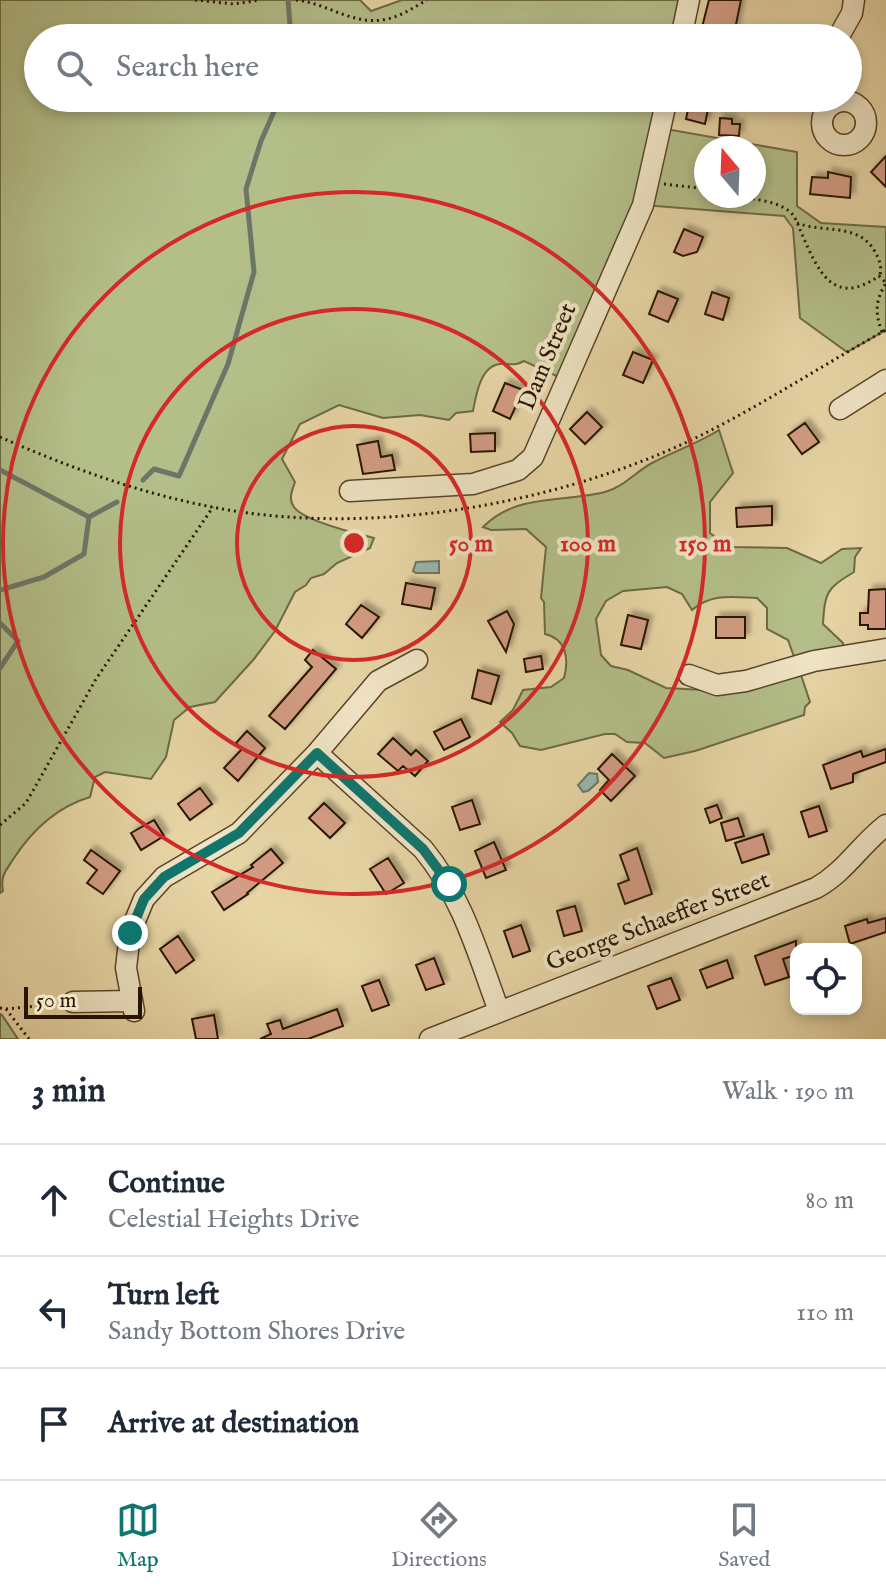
<!DOCTYPE html>
<meta charset="utf-8">
<style>
body{margin:0;font-family:"IM FELL English",serif;background:#f2f2f3;color:#1f2937}
.controls{position:absolute;right:24px;bottom:24px;display:grid;overflow:hidden;border-radius:16px;box-shadow:0 4px 12px #0003}
.controls button{width:72px;height:72px;display:grid;place-items:center;padding:0;border:0;border-bottom:2px solid #e0e1e3;background:#fff;color:#1f2937;font:40px sans-serif}
.compass{position:absolute;left:694px;top:136px;width:72px;height:72px;border-radius:50%;background:#fff;box-shadow:0 4px 12px #0003;rotate:341deg}
.scale{position:absolute;left:24px;bottom:20px;width:118px;box-sizing:border-box;padding-left:8px;border:4px solid #271500;border-top:0;font-size:22px;line-height:28px;white-space:nowrap;color:#271500;-webkit-text-stroke:6px #efe4c4;paint-order:stroke}
.stop{position:absolute;width:24px;height:24px;margin:-18px;border:6px solid #0f766e;border-radius:50%;background:#fff}
.stop.end{background:#0f766e;border-color:#fff;box-shadow:0 2px 8px #0008}
.list{margin:0;padding:0;list-style:none}
h2{display:flex;justify-content:space-between;align-items:center;height:104px;margin:0;padding:0 32px;font-size:34px}
h2 small{font-size:26px;font-weight:400;color:#747a83}
.list li{display:grid;grid-template-columns:52px 1fr auto;gap:24px;align-items:center;box-sizing:border-box;height:112px;padding:0 32px;border-top:2px solid #e0e1e3}
.list b{display:block;font-size:30px;white-space:nowrap}
.list p{margin:0;font-size:26px;white-space:nowrap;color:#747a83}
.list em{font-size:26px;font-style:normal;color:#747a83}
.icon{flex:none;width:44px;height:44px;fill:none;stroke:currentColor;stroke-width:2;stroke-linecap:round;stroke-linejoin:round}
.map{position:relative;flex:none;width:886px;height:1039px;overflow:hidden}
.search{position:absolute;background:#fff;box-shadow:0 4px 12px #0003;left:24px;right:24px;top:24px;height:88px;display:flex;align-items:center;gap:20px;box-sizing:border-box;padding:0 28px;border-radius:44px;color:#747a83;font-size:30px}
.sheet{height:440px;background:#fff}
nav{display:flex;justify-content:space-around;align-items:center;box-sizing:border-box;height:112px;border-top:2px solid #e0e1e3;background:#fff;font-size:22px;color:#747a83}
nav a{display:grid;justify-items:center;gap:4px}
nav .on{color:#0f766e}
.map>svg:first-child{display:block}
.green{fill:#b3be88;stroke:#6d6a44;stroke-width:2;fill-rule:evenodd}
.water{fill:#98b7ae;stroke:#6b7668;stroke-width:2}
.lines{fill:none;stroke-linecap:round;stroke-linejoin:round}
.stream{stroke:#6b7668;stroke-width:5}
.building{fill:#d39c84;stroke:#271500;stroke-width:2;filter:url(#shadow)}
.minor-casing{stroke:#574529;stroke-width:23}
.path{stroke:#271500;stroke-width:3;stroke-dasharray:2 4;stroke-linecap:butt}
.minor{stroke:#efe4c4;stroke-width:20}
.route{stroke:#0f766e;stroke-width:10}
.ring{fill:none;stroke:#d62828;stroke-width:4}
.labels{text-anchor:middle;dominant-baseline:central;stroke-width:8;stroke-linejoin:round;paint-order:stroke}
.street-label{font-size:24px;fill:#271500;stroke:#efe4c4}
.centre{fill:#d62828;stroke:#efe4c4;stroke-width:4}
.ring-label{font-size:24px;text-anchor:middle;font-weight:bold;fill:#d62828;stroke:#efe4c4;stroke-width:8;stroke-linejoin:round;paint-order:stroke}
</style>
<div class="map">
<svg width="886" height="1039" viewBox="0 0 886 1039">
<defs>
<filter id="shadow"><feDropShadow dx="4.5" dy="-4.5" stdDeviation="2" flood-color="#0004"/></filter>
</defs>
<rect width="100%" height="100%" fill="#e7d5a5"/>
<filter id="stains"><feTurbulence type="fractalNoise" baseFrequency=".0025" numOctaves="4"/><feColorMatrix values="0 0 0 0 .2 0 0 0 0 .09 0 0 0 0 .02 0 0 0 .5 -.17"/></filter>
<radialGradient id="worn" r=".72"><stop offset=".6" stop-color="#630" stop-opacity="0"/><stop offset="1" stop-color="#630" stop-opacity=".3"/></radialGradient>
<path class="green" d="M 0,0 L 360,0 L 371,11 L 402,0 L 689,0 L 680,38 L 38,38 L 38,98 L 666,98 L 660,128 L 797,152 L 797,206 L 821,223 L 886,227 L 886,330 L 847,352 L 800,318 L 793,228 L 784,216 L 643,205 L 563,379 L 524,361 C 513,367 511,363 500,364 C 480,366 476,396 473,411 L 456,413 L 449,420 L 420,415 L 383,418 L 339,405 L 300,424 L 282,459 L 295,482 C 292,491 288,499 294,507 C 303,521 358,534 374,538 L 370,548 L 337,563 L 324,574 L 311,578 L 306,585 L 295,592 L 275,631 L 254,659 L 215,702 L 190,707 L 174,720 L 166,757 L 151,779 L 105,772 L 95,777 L 90,797 C 57,807 33,829 14,858 C 6,871 0,875 3,891 L 0,893 ZM 706,148 L 754,148 L 754,196 L 706,196 Z
M 719,430 L 733,473 L 710,502 L 710,533 L 729,547 L 787,548 L 821,563 L 842,549 L 861,548 L 855,557 L 854,572 C 826,589 825,592 823,624 L 843,643 L 845,659 L 800,672 L 810,702 L 805,707 L 804,715 L 695,751 L 664,758 L 645,743 L 627,742 L 615,734 L 605,734 L 541,750 L 520,746 L 512,733 L 500,722 L 513,710 L 523,690 L 551,687 L 564,678 C 569,660 567,639 545,634 L 544,602 L 541,598 L 546,547 L 526,529 L 491,530 L 483,527 C 517,493 561,503 605,492 C 624,487 635,472 652,463 C 674,451 697,444 719,430 ZM 667,587 L 682,594 L 692,610 C 712,593 732,597 757,598 L 767,608 L 767,629 L 788,640 L 799,671 L 723,691 L 666,688 L 628,670 L 611,666 L 601,655 L 596,619 L 606,601 L 623,591 Z
M 0,1014 L 2,1015 L 18,1039 L 0,1039 Z"/>
<path class="water" d="M 439,561 L 439,573 L 416,573 L 413,571 L 416,562 Z
M 589,773 L 597,774 L 598,782 L 588,791 L 583,792 L 578,785 Z"/>
<g class="lines">
<path class="stream" d="M 288,0 L 291,38
M 0,470 L 89,517
M 143,480 L 154,469 L 179,476 L 228,364 L 254,272 L 246,189 L 261,141 L 280,98
M 0,590 L 44,577 L 84,554 L 89,517 L 117,502
M 0,623 L 18,641 L 0,668"/>
</g>
<path class="building" d="M 709,0 L 741,0 L 734,34 L 724,32 L 723,37 L 701,31 Z
M 689,105 L 708,109 L 705,124 L 686,119 Z
M 720,118 L 732,119 L 732,124 L 740,124 L 739,136 L 719,135 Z
M 886,156 L 886,187 L 871,172 Z
M 828,172 L 851,177 L 850,198 L 810,194 L 812,177 L 828,178 Z
M 684,229 L 703,237 L 697,252 L 683,256 L 674,252 Z
M 658,291 L 678,299 L 668,322 L 649,314 Z
M 712,292 L 729,298 L 723,320 L 705,314 Z
M 633,352 L 653,360 L 643,383 L 623,375 Z
M 505,383 L 523,390 L 510,419 L 493,411 Z
M 587,412 L 602,427 L 585,444 L 570,429 Z
M 805,423 L 819,442 L 802,454 L 788,435 Z
M 495,433 L 495,451 L 471,452 L 470,434 Z
M 378,441 L 381,457 L 392,455 L 395,470 L 363,474 L 357,445 Z
M 772,506 L 772,525 L 737,527 L 736,508 Z
M 406,583 L 435,588 L 431,609 L 402,604 Z
M 886,589 L 886,629 L 868,629 L 868,625 L 860,625 L 860,613 L 868,613 L 869,590 Z
M 361,605 L 379,617 L 362,638 L 346,624 Z
M 507,611 L 514,624 L 506,652 L 488,621 Z
M 628,615 L 648,620 L 641,649 L 621,645 Z
M 716,617 L 745,617 L 745,638 L 716,638 Z
M 313,650 L 336,669 L 285,729 L 269,716 L 312,667 L 305,660 Z
M 541,656 L 543,669 L 526,672 L 524,659 Z
M 478,670 L 499,676 L 491,704 L 472,698 Z
M 461,719 L 470,737 L 444,750 L 434,732 Z
M 247,731 L 265,748 L 238,781 L 224,768 L 242,749 L 236,743 Z
M 393,738 L 411,755 L 416,750 L 428,761 L 415,776 L 403,766 L 398,771 L 378,754 Z
M 886,749 L 886,762 L 853,774 L 853,782 L 831,789 L 823,765 L 861,751 L 863,757 Z
M 612,754 L 635,776 L 611,801 L 600,790 L 609,780 L 598,769 Z
M 200,788 L 212,804 L 190,820 L 178,804 Z
M 472,800 L 480,824 L 460,830 L 452,807 Z
M 324,803 L 345,823 L 330,838 L 309,818 Z
M 717,805 L 722,818 L 710,823 L 705,809 Z
M 819,806 L 827,831 L 809,837 L 801,812 Z
M 738,818 L 744,836 L 726,841 L 721,823 Z
M 154,820 L 164,836 L 141,850 L 131,833 Z
M 763,834 L 769,854 L 742,863 L 735,843 Z
M 494,842 L 506,870 L 486,878 L 475,851 Z
M 637,848 L 652,894 L 625,904 L 618,884 L 629,880 L 620,855 Z
M 271,849 L 283,863 L 247,893 L 248,894 L 224,910 L 212,892 L 253,867 L 251,865 Z
M 91,850 L 120,871 L 103,894 L 87,883 L 97,870 L 84,860 Z
M 388,858 L 404,883 L 386,894 L 370,869 Z
M 575,906 L 582,931 L 564,936 L 557,911 Z
M 886,918 L 886,932 L 850,944 L 845,926 L 867,919 L 868,923 Z
M 521,925 L 530,951 L 513,957 L 504,931 Z
M 178,936 L 194,960 L 176,973 L 160,949 Z
M 796,941 L 796,955 L 783,959 L 789,977 L 765,985 L 755,956 Z
M 434,958 L 444,984 L 426,990 L 416,965 Z
M 727,960 L 733,978 L 707,988 L 700,970 Z
M 671,978 L 680,1000 L 657,1009 L 648,986 Z
M 379,980 L 389,1005 L 372,1011 L 362,986 Z
M 337,1009 L 343,1026 L 308,1039 L 260,1039 L 271,1034 L 267,1024 L 280,1020 L 283,1029 Z
M 214,1015 L 218,1039 L 196,1039 L 192,1019 Z"/>
<g class="lines">
<defs>
<path id="minor" d="M 681,38 L 689,0
M 838,38 L 852,13 L 854,0
M822 123a22 22 0 1 1 44 0a22 22 0 1 1-44 0Z
M 840,409 L 886,380
M 350,491 L 473,484 L 518,470 L 533,457 L 643,205 L 667,98
M 689,675 L 717,685 L 746,681 L 814,661 L 886,649
M 317,753 L 423,849 C 462,896 478,954 499,1011
M 73,1002 L 132,1001
M 134,1011 L 126,968 L 130,933 L 144,899 L 164,877 L 239,833 L 317,753 L 378,681 L 417,660
M 430,1039 L 816,888 C 845,872 860,845 886,825"/>
</defs>
<use href="#minor" class="minor-casing"/>
<path class="path" d="M 195,0 L 234,4 L 260,0
M 296,0 C 327,3 355,27 387,19 C 402,16 414,7 427,0
M 664,184 L 706,189
M 741,196 C 756,200 776,201 789,211 C 795,215 798,225 801,232 C 818,271 833,308 879,276 L 886,283
M 797,223 C 822,233 858,223 874,250 C 879,259 882,265 880,275
M 882,332 C 875,313 875,301 886,283
M 0,437 C 68,467 139,493 212,507 C 364,537 546,507 685,443 C 755,410 819,367 886,330
M 0,825 L 26,803 L 96,679 L 213,507
M 0,1008 L 6,1009 L 29,1039
M 6,1009 L 58,1004"/>
<use href="#minor" class="minor"/>
</g>
<g class="lines">
<path class="route" d="M 130,933 L 144,899 L 164,877 L 239,833 L 317,753 L 423,849 L 449,884"/>
</g>
<g class="ring">
<circle cx="354" cy="543" r="117"/>
<circle cx="354" cy="543" r="234"/>
<circle cx="354" cy="543" r="351"/>
</g>
<g class="labels">
<g class="street-label">
<text transform="translate(548 357) rotate(-67)">Dam Street</text>
<text transform="translate(658 922) rotate(-21)">George Schaeffer Street</text>
</g>
</g>
<circle cx="354" cy="543" r="12" class="centre"/>
<g class="ring-label">
<text x="471" y="551">50 m</text>
<text x="588" y="551">100 m</text>
<text x="705" y="551">150 m</text>
</g>
<rect width="100%" height="100%" filter="url(#stains)"/>
<rect width="100%" height="100%" fill="url(#worn)"/>
</svg>
<div class="controls">
<button><svg class="icon" aria-label="locate" viewBox="0 0 24 24"><circle cx="12" cy="12" r="6"/><path d="M12 2v4M12 18v4M2 12h4M18 12h4"/></svg></button>
</div>
<svg class="compass" viewBox="-18 -18 36 36"><path d="M0-13l5 13h-10z" fill="#e53935"/><path d="M0 13l5-13h-10z" fill="#747a83"/></svg>
<div class="scale">50 m</div>
<div class="stop" style="left:449px;top:884px"></div>
<div class="stop end" style="left:130px;top:933px"></div>
<div class="search"><svg class="icon" aria-label="search" viewBox="0 0 24 24"><circle cx="10" cy="10" r="6"/><path d="M15 15l6 6"/></svg>Search here</div>
</div>
<section class="sheet">
<h2>3 min<small>Walk · 190 m</small></h2>
<ul class="list">
<li><svg class="icon" aria-label="ahead" viewBox="0 0 24 24"><path d="M12 20V5M6 11l6-6 6 6"/></svg><div><b>Continue</b><p>Celestial Heights Drive</p></div><em>80 m</em></li>
<li><svg class="icon" aria-label="left" viewBox="0 0 24 24"><path d="M17 20v-9H6M10 6l-5 5 5 5"/></svg><div><b>Turn left</b><p>Sandy Bottom Shores Drive</p></div><em>110 m</em></li>
<li><svg class="icon" aria-label="arrive" viewBox="0 0 24 24"><path d="M6 21V4h12l-3 4 3 4H6"/></svg><div><b>Arrive at destination</b></div></li>
</ul>
</section>
<nav>
<a class="on"><svg class="icon" aria-label="map" viewBox="0 0 24 24"><path d="M3 6l6-2 6 2 6-2v14l-6 2-6-2-6 2zM9 4v14M15 6v14"/></svg>Map</a>
<a><svg class="icon" aria-label="directions" viewBox="0 0 24 24"><path d="M12 3l9 9-9 9-9-9zM9 14v-3h6M13 9l2 2-2 2"/></svg>Directions</a>
<a><svg class="icon" aria-label="saved" viewBox="0 0 24 24"><path d="M7 4h10v16l-5-4-5 4z"/></svg>Saved</a>
</nav>
